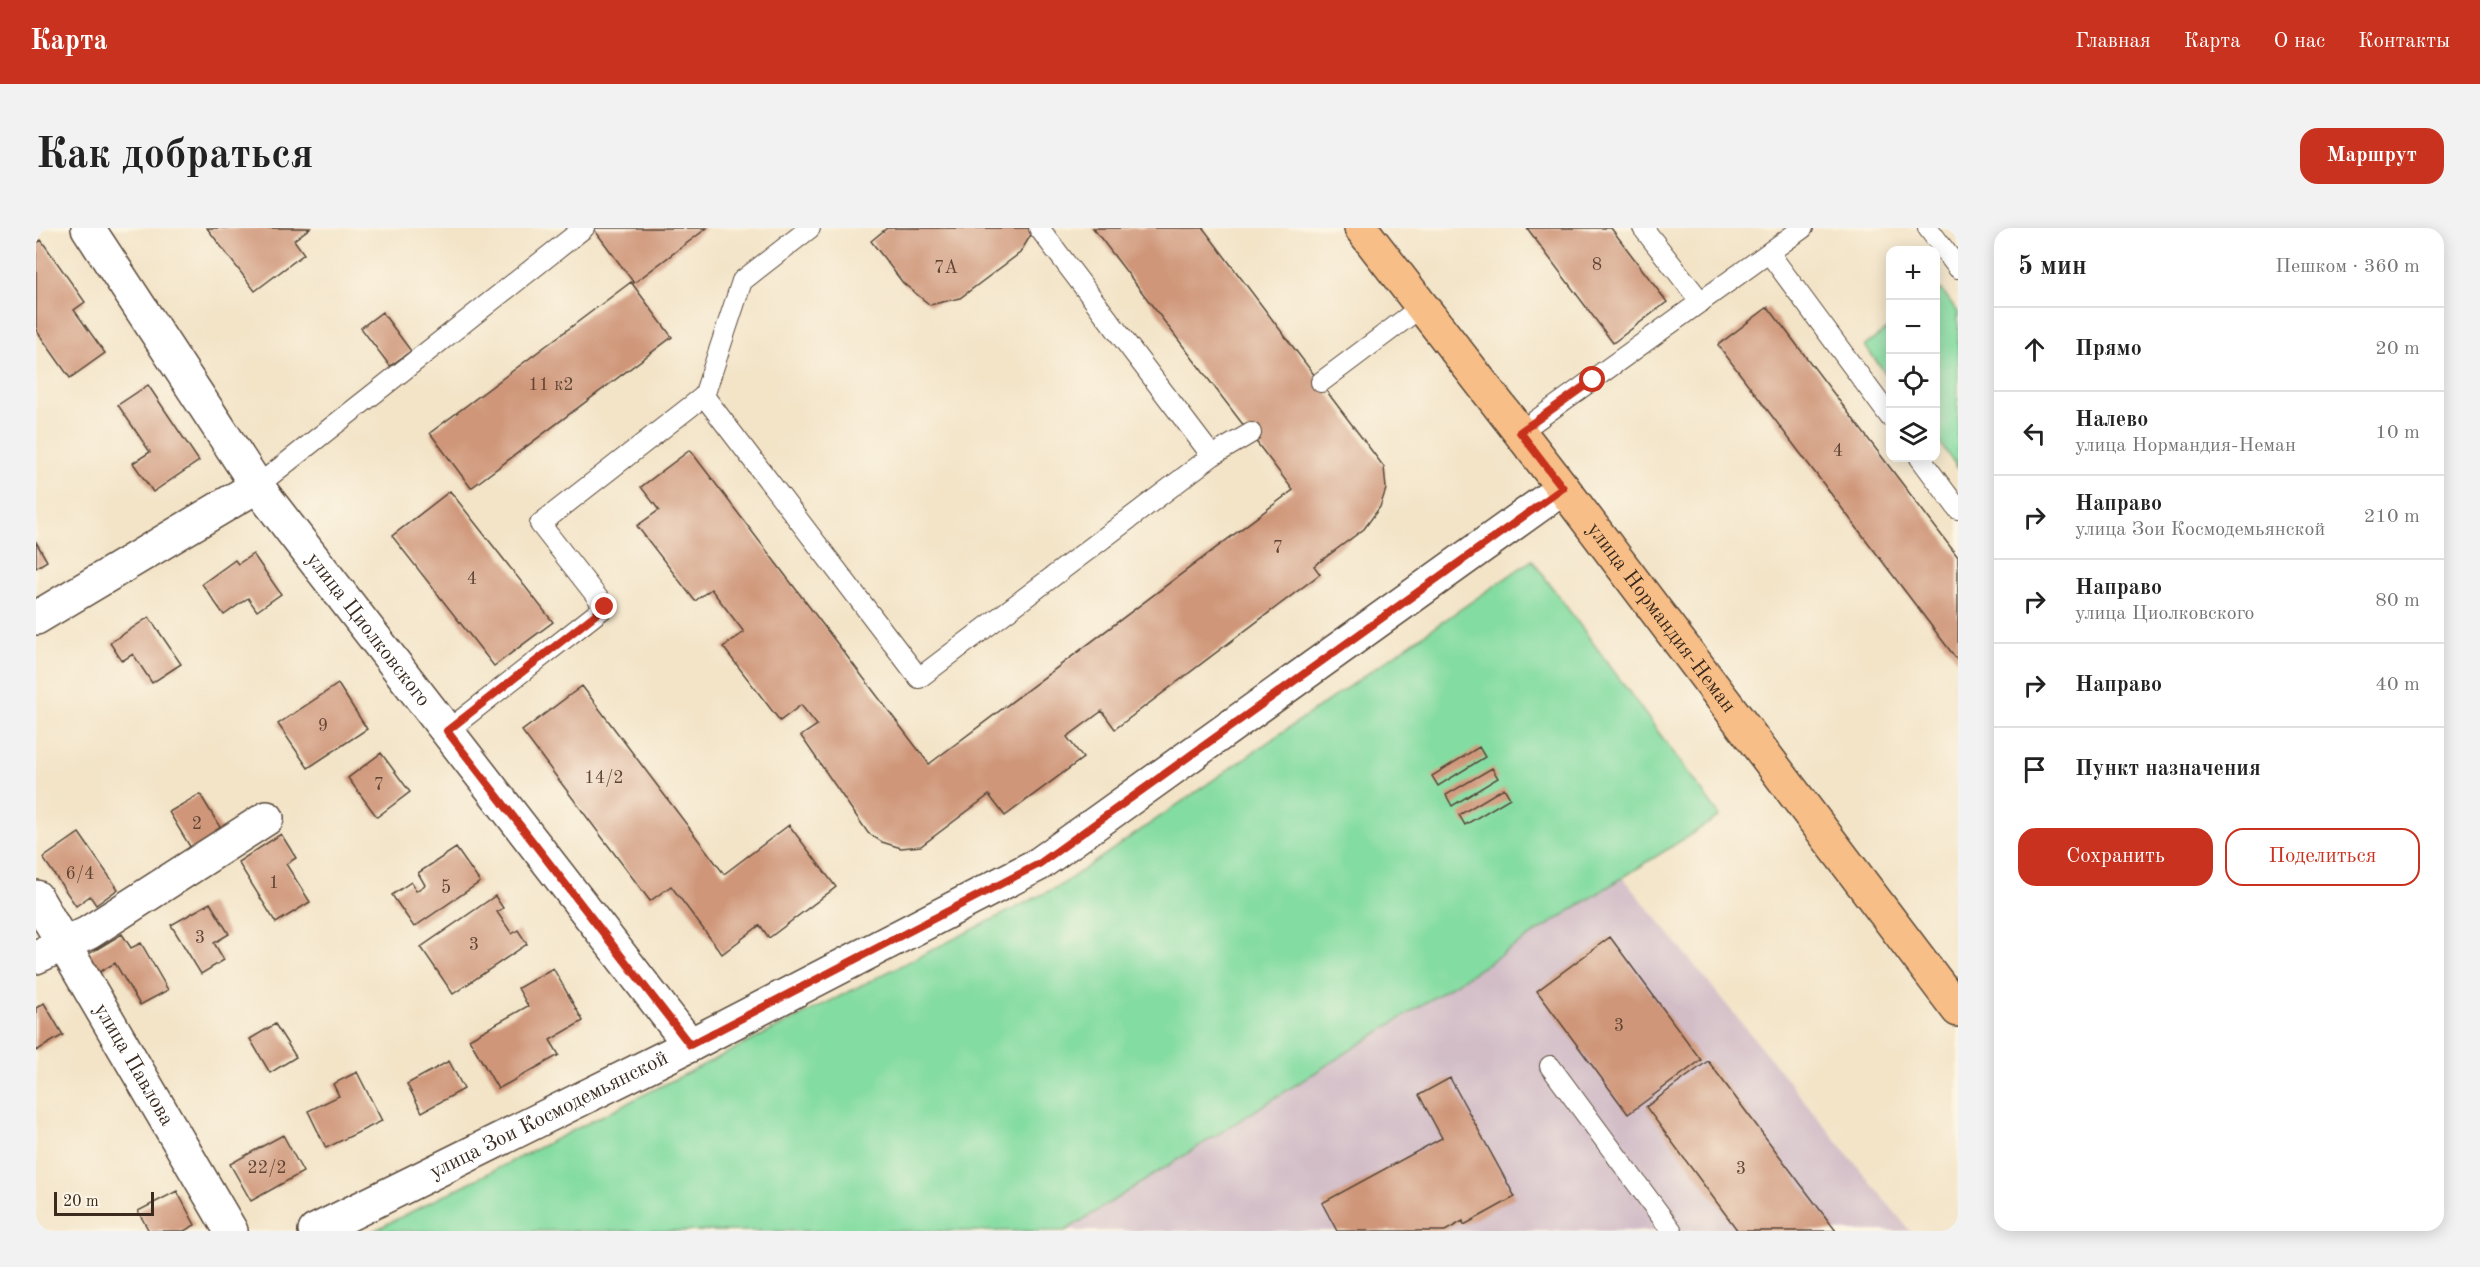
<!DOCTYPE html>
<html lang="ru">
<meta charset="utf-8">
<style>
body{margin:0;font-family:"Old Standard TT",serif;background:#f2f2f2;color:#222}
.controls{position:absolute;right:18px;top:18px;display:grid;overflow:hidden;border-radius:12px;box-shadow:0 3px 15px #0003}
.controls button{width:54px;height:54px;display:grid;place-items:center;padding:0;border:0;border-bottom:2px solid #e0e0e0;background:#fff;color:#222;font:30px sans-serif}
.scale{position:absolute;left:18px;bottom:15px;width:100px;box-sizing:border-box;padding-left:6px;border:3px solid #3b2a1e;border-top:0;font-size:16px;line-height:21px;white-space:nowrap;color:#3b2a1e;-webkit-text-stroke:4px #fcf5e5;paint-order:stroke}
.stop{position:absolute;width:18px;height:18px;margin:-14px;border:4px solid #c8321e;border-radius:50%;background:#fff}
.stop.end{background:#c8321e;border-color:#fff;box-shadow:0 2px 6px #0008}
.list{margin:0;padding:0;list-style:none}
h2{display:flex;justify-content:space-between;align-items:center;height:78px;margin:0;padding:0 24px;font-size:26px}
h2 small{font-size:20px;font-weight:400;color:#767676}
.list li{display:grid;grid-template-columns:39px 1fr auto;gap:18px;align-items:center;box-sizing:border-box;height:84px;padding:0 24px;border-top:2px solid #e0e0e0}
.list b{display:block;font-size:22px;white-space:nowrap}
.list p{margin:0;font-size:20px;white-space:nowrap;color:#767676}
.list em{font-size:20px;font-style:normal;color:#767676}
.actions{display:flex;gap:12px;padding:18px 24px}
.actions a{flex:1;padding:14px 0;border:2px solid #c8321e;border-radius:18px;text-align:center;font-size:21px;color:#c8321e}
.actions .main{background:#c8321e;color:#fff}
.icon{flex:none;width:33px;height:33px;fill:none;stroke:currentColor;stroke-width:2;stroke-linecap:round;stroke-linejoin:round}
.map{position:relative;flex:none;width:1922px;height:1003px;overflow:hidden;border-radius:18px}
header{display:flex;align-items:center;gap:36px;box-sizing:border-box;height:84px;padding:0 30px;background:#c8321e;color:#fff}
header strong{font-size:28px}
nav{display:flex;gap:33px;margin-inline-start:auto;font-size:21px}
.intro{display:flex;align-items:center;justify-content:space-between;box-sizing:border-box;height:144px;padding:0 36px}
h1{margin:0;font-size:42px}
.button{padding:15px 27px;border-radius:18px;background:#c8321e;color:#fff;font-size:21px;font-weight:700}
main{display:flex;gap:36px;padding:0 36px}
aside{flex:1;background:#fff;border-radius:18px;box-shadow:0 3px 15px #0003}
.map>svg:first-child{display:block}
.industrial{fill:#d2bdc7}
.green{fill:#83dca1;stroke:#5f8360;stroke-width:1.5}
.building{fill:#cf9679}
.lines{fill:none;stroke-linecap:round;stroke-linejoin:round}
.lane-casing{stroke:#574638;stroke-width:22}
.street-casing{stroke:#574638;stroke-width:36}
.primary-casing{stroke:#574638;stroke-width:36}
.lane{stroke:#fff;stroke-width:20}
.street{stroke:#fff;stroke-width:33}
.primary{stroke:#f7be87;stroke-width:33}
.route{stroke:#c8321e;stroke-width:8}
.labels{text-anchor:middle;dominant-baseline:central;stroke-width:6;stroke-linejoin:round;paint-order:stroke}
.number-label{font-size:18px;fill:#604535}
.street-label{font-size:21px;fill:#3b2a1e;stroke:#fcf5e5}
</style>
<header>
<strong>Карта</strong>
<nav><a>Главная</a><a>Карта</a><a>О нас</a><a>Контакты</a></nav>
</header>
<div class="intro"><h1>Как добраться</h1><a class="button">Маршрут</a></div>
<main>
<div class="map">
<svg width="1922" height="1003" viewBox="0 0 1922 1003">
<rect width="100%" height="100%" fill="#fcf5e5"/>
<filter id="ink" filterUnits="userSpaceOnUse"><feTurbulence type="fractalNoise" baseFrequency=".0167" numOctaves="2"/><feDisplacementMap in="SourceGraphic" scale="12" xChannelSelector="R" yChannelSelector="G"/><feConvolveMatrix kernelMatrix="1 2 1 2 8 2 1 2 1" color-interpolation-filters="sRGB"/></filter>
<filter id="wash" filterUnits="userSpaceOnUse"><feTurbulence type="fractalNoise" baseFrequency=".008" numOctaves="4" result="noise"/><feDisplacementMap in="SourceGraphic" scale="24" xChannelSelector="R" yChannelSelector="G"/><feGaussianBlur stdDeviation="1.35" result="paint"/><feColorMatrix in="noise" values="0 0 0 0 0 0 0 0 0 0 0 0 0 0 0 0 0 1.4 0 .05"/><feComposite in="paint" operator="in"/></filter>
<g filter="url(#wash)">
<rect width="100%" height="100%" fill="#f3e4c8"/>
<path class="industrial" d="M 1587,649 L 1874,1003 L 1029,1003 Z"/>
<path class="green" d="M 1905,61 L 1922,84 L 1922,240 L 1900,210 L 1900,65 Z
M 1854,99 L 1854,151 L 1829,118 Z
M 1496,332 L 1684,588 L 1029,1003 L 337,1003 L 1025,657 Z"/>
<g id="blocks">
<path class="building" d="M 171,0 L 274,0 L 258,12 L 268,26 L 219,63 Z
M 557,0 L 671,0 L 598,55 Z
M 851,0 L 999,0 L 984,25 L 924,70 L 894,77 L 867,55 L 835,13 Z
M 1057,0 L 1167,0 L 1348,239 L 1350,261 L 1344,279 L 1328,301 L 1278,338 L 1284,346 L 1079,501 L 1066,483 L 1031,509 L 1047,530 L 969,588 L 953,567 L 885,618 L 865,620 L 846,614 L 832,605 L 765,508 L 781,497 L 765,477 L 744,493 L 687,419 L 708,404 L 675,361 L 659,373 L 601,298 L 623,282 L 605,259 L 654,222 L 893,536 L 1257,262 Z
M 1491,0 L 1575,0 L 1631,74 L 1577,115 Z
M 5,12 L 49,74 L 38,82 L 69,125 L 34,150 L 0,102 L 0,16 Z
M 595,54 L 636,109 L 435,260 L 394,205 Z
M 1732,79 L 1922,329 L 1922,433 L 1682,117 Z
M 346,84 L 375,123 L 354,138 L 325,100 Z
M 112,157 L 163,233 L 117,264 L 97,235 L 114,224 L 82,177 Z
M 414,263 L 517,394 L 458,438 L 356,308 Z
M 0,314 L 11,333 L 0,340 Z
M 217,326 L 245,366 L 221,383 L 212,370 L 188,387 L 166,356 L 199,332 L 202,336 Z
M 113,389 L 145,436 L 116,455 L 97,426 L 86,433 L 74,415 Z
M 302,456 L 331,501 L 272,540 L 242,496 Z
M 546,458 L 688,646 L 753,597 L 800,659 L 733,710 L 724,697 L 686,726 L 635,658 L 614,673 L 486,503 Z
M 1443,519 L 1449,529 L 1402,558 L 1396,548 Z
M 345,525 L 374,564 L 341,589 L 312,550 Z
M 1456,540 L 1462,550 L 1416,578 L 1410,567 Z
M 1468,560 L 1474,570 L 1429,597 L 1423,587 Z
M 164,566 L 190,609 L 159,627 L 133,584 Z
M 43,605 L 82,661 L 60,677 L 54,668 L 40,678 L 7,630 Z
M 245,606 L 260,630 L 250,636 L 274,674 L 240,695 L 202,634 Z
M 420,620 L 444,654 L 378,699 L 356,667 L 375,654 L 380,663 L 389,657 L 382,645 Z
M 459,668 L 467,680 L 461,684 L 476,706 L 482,702 L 491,716 L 417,766 L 385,719 Z
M 174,675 L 193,706 L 178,715 L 188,732 L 165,746 L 135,697 Z
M 86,706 L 95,720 L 105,715 L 132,762 L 104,777 L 79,735 L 62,745 L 51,727 Z
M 1574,709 L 1665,832 L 1592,886 L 1501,763 Z
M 517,740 L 547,793 L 514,812 L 523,827 L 462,861 L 433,811 L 492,778 L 482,760 Z
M 8,775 L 27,807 L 0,823 L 0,780 Z
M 239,796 L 260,829 L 234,845 L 214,811 Z
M 413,833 L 428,861 L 386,884 L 371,856 Z
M 1672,833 L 1800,1003 L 1702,1003 L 1610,879 Z
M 321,844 L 346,893 L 290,920 L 272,883 L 303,868 L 297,856 Z
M 1414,850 L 1479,969 L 1428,997 L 1427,993 L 1409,1003 L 1301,1003 L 1286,975 L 1406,910 L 1383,867 Z
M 247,907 L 267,944 L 215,973 L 194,936 Z
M 141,963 L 159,997 L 148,1003 L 113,1003 L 102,983 Z"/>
</g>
</g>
<g filter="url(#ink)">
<use href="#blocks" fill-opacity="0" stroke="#574638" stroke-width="1.5"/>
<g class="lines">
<defs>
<path id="lane" d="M 774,0 L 706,53 L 668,168 L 883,450 L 1176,228
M 1003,0 L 1176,228 L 1215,205
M 1607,0 L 1665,74
M 1892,0 L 1922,40
M 1733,25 L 1854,189
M 1285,154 L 1385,79
M 1484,204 L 1767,0
M 1884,230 L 1922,281
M 221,258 L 548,0
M 411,503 L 569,379 L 504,296 L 668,168
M 1514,838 L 1636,1003"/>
<g id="street">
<path id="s1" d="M 52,0 L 221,258 L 654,817"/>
<path d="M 0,390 L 221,258"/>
<path id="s2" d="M 0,669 L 195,1003"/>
<path d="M 0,729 L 52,705 L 231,590"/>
<path id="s3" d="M 279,1003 L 654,817 L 1003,636 L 1527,260"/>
</g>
<g id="primary">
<path id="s4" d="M 1325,0 L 1527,260 L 1922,782"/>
</g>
</defs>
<use href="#lane" class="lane-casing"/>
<use href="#street" class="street-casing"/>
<use href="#primary" class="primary-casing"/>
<use href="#lane" class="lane"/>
<use href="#street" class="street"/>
<use href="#primary" class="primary"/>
</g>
</g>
<g class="lines" filter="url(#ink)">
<path class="route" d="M 569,379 L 411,503 L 654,817 L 1003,636 L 1527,260 L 1484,204 L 1557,152"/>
</g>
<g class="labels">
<g class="number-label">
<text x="1561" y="37">8</text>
<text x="910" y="40">7А</text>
<text x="515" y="157">11 к2</text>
<text x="1802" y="223">4</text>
<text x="1242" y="320">7</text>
<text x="436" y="351">4</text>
<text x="287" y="498">9</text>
<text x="568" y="550">14/2</text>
<text x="343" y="557">7</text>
<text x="161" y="596">2</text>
<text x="44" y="646">6/4</text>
<text x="238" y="655">1</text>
<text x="410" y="660">5</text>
<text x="164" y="710">3</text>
<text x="438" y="717">3</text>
<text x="1583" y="798">3</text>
<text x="231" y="940">22/2</text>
<text x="1705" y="941">3</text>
</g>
<g class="street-label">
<text stroke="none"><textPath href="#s4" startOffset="492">улица Нормандия-Неман</textPath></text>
<text stroke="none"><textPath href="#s1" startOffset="490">улица Циолковского</textPath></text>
<text stroke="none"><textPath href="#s2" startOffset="194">улица Павлова</textPath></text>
<text stroke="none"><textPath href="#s3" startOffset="261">улица Зои Космодемьянской</textPath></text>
</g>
</g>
</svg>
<div class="controls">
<button>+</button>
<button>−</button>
<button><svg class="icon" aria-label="locate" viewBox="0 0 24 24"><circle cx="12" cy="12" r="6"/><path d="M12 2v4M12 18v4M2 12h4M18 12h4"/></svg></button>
<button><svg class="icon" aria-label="layers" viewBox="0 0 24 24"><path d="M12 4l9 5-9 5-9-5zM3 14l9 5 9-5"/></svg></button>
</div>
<div class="scale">20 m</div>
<div class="stop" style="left:1557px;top:152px"></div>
<div class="stop end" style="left:569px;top:379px"></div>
</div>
<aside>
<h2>5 мин<small>Пешком · 360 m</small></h2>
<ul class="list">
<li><svg class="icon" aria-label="ahead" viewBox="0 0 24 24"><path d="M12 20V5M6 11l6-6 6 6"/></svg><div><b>Прямо</b></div><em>20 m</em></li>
<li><svg class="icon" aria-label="left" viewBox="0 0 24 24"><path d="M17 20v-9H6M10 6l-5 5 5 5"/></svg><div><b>Налево</b><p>улица Нормандия-Неман</p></div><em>10 m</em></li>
<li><svg class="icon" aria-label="right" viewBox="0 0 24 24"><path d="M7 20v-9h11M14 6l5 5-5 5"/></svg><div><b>Направо</b><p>улица Зои Космодемьянской</p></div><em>210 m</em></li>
<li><svg class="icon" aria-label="right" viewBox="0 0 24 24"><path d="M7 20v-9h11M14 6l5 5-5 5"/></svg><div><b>Направо</b><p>улица Циолковского</p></div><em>80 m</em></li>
<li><svg class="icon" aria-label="right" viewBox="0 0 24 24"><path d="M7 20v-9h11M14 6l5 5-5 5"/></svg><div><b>Направо</b></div><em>40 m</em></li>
<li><svg class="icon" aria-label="arrive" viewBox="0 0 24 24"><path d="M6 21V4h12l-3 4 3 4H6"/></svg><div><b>Пункт назначения</b></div></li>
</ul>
<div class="actions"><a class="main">Сохранить</a><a>Поделиться</a></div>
</aside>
</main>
